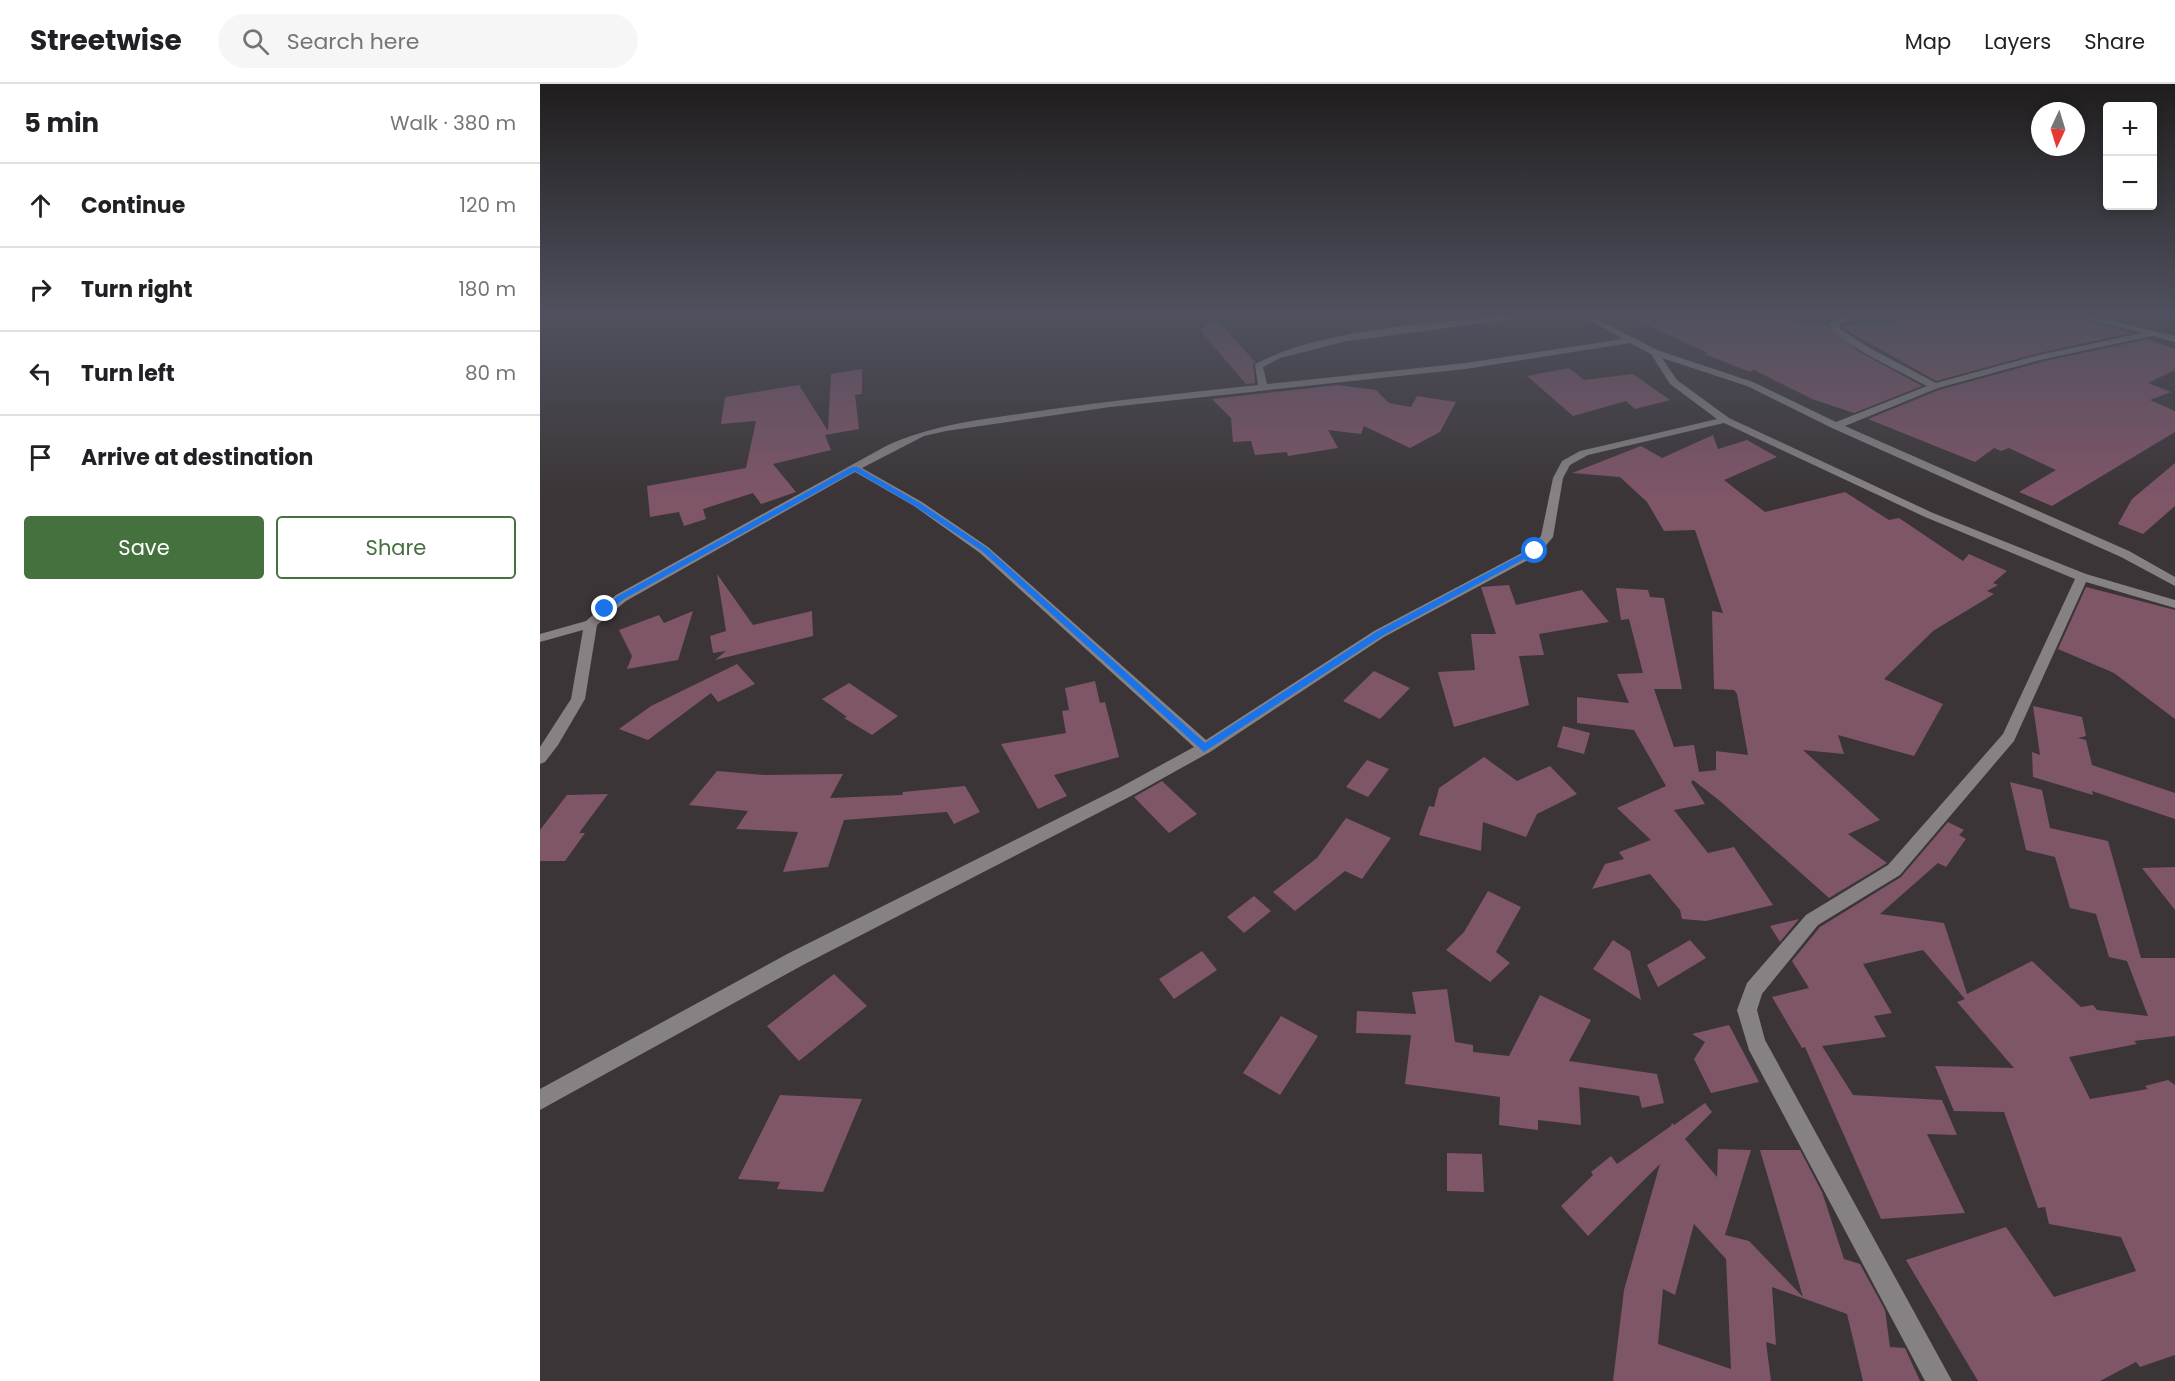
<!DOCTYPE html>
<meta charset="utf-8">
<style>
body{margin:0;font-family:Poppins,sans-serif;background:#f6f6f6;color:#202124}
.controls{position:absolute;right:18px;top:18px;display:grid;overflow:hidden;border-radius:6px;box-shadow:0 3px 9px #0003}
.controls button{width:54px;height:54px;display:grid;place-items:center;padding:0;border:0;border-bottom:2px solid #e0e0e0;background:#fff;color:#202124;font:30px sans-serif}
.compass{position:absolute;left:1491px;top:18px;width:54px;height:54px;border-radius:50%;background:#fff;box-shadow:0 3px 9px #0003;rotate:184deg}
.stop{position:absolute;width:18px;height:18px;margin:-14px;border:4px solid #1a73e8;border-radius:50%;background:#fff}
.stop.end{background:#1a73e8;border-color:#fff;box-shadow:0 2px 6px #0008}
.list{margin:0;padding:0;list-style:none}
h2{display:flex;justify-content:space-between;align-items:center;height:78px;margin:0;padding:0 24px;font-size:26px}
h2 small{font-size:20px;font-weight:400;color:#757577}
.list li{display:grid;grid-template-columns:39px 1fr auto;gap:18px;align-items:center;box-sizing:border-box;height:84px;padding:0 24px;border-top:2px solid #e0e0e0}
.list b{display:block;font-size:22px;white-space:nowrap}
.list em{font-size:20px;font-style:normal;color:#757577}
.actions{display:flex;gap:12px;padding:18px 24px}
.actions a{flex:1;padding:14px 0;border:2px solid #44713e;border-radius:6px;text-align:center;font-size:21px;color:#44713e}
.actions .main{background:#44713e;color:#fff}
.icon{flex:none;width:33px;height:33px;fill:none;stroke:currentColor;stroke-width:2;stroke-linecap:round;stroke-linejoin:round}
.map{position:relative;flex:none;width:1635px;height:1297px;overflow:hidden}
header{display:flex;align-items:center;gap:36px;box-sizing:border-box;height:84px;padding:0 30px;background:#fff;border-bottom:2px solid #e0e0e0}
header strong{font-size:28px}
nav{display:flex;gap:33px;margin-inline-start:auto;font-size:21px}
.search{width:420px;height:54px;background:#f6f6f6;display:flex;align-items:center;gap:15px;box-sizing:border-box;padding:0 21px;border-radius:33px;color:#757577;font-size:22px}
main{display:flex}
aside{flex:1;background:#fff}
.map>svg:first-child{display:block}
.building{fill:#7f5568;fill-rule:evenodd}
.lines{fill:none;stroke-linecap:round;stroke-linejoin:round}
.minor{fill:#868284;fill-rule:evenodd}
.route{fill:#1a73e8}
</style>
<header>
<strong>Streetwise</strong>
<div class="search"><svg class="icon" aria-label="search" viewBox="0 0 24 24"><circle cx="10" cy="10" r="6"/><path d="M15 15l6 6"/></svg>Search here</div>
<nav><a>Map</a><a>Layers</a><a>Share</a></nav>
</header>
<main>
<aside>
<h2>5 min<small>Walk · 380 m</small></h2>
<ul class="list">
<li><svg class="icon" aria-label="ahead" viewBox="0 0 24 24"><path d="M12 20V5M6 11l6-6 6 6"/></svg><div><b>Continue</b></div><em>120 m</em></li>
<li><svg class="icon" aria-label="right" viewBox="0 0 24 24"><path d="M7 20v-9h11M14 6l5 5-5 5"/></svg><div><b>Turn right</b></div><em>180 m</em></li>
<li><svg class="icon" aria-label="left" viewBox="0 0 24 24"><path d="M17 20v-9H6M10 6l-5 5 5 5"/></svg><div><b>Turn left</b></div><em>80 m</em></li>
<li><svg class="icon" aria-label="arrive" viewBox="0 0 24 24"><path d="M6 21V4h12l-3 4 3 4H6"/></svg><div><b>Arrive at destination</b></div></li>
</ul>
<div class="actions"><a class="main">Save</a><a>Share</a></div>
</aside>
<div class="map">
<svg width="1635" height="1297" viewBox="0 0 1635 1297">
<rect width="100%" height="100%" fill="#3b3537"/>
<path class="building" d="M 1083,230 L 1171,230 L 1178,233 L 1207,230 L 1217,235 L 1238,230 L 1263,240 L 1275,237 L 1290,244 L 1318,267 L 1382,302 L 1314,329 L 1272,315 L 1214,286 L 1210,288 L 1165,270 L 1168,269 Z
M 1389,230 L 1529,230 L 1591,249 L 1499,269 L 1396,297 L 1303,244 L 1329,238 L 1342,240 Z
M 675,233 L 715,278 L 713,280 L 715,299 L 706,300 L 660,246 Z
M 1608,255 L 1635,265 L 1635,286 L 1608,299 L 1631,308 L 1610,316 L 1635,327 L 1635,348 L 1512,422 L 1479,408 L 1516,386 L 1469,364 L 1461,367 L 1454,364 L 1435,378 L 1328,335 L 1399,306 L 1501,278 Z
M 1029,284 L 1044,296 L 1093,290 L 1130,316 L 1095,325 L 1086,317 L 1033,332 L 987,292 Z
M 322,285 L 322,310 L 315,311 L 319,345 L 285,351 L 291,366 L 233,380 L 256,408 L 221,420 L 213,409 L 163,425 L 166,435 L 144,442 L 139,428 L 110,433 L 107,402 L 206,384 L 216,337 L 181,340 L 185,313 L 259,301 L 288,347 L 291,290 Z
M 798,301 L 836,306 L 849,319 L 871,323 L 877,312 L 916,318 L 900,348 L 870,364 L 824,342 L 821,350 L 788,346 L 798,364 L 748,372 L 747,368 L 715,371 L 711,357 L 693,358 L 691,334 L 672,315 Z
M 1173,351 L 1178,365 L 1207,356 L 1237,373 L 1184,396 L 1225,428 L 1305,408 L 1349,436 L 1359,434 L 1423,477 L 1429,470 L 1467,487 L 1453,499 L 1458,501 L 1447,507 L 1454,510 L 1393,547 L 1344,595 L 1403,620 L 1374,672 L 1298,651 L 1304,670 L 1263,666 L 1340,736 L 1308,750 L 1347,779 L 1289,814 L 1180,717 L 1153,696 L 1151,698 L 1165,720 L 1134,726 L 1168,769 L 1194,763 L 1233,821 L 1166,837 L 1142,835 L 1140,826 L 1110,790 L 1052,805 L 1065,780 L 1084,775 L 1079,768 L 1111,756 L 1077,724 L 1126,702 L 1094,646 L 1037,639 L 1037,613 L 1089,619 L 1077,590 L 1103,589 L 1089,535 L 1081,536 L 1076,504 L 1108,506 L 1110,513 L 1124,514 L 1142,605 L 1114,605 L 1134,663 L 1154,661 L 1159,688 L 1176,686 L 1176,667 L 1208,671 L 1197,610 L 1194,606 L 1174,605 L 1172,527 L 1183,529 L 1155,446 L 1124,447 L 1107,418 L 1080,393 L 1032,389 L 1101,362 L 1122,374 Z
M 1635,379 L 1635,422 L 1603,450 L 1578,440 L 1592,415 Z
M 177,490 L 213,541 L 272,527 L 273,552 L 175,576 L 186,567 L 173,569 L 170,552 L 186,547 Z
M 969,501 L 976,521 L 1042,506 L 1069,538 L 999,550 L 1004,571 L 979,572 L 989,621 L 914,643 L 898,588 L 935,586 L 931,550 L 956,550 L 941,503 Z
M 1546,503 L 1635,526 L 1635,635 L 1574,589 L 1518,565 Z
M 153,527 L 138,576 L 87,585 L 92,572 L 79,546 L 119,531 L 124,539 Z
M 197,580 L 215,600 L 178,618 L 171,609 L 108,656 L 79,645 L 111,622 Z
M 834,587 L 870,604 L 840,635 L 803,617 Z
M 555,597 L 560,619 L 565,618 L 579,673 L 514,691 L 527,712 L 498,725 L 461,660 L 526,649 L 522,627 L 529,626 L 525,604 Z
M 309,599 L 358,632 L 332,651 L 304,634 L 307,633 L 282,615 Z
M 1493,622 L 1542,633 L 1546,652 L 1538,654 L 1546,656 L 1552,681 L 1635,709 L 1635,735 L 1552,707 L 1553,711 L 1493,693 L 1492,668 L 1500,671 Z
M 1023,642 L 1050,649 L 1044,670 L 1017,663 Z
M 944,673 L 977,697 L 1010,682 L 1037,710 L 997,730 L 986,753 L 943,738 L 941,767 L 879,751 L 889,722 L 894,723 L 899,704 Z
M 827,676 L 849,685 L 828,713 L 806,703 Z
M 177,687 L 224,691 L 303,690 L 290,714 L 362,711 L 363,708 L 425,702 L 440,728 L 414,740 L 407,728 L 304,736 L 288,783 L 243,788 L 258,748 L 196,745 L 208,727 L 149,721 Z
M 622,697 L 657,730 L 629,749 L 594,713 Z
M 1470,698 L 1502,706 L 1510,744 L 1568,757 L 1601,874 L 1635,874 L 1635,952 L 1594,957 L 1597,960 L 1529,973 L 1550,1015 L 1608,1005 L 1605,1002 L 1628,996 L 1635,1001 L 1635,1271 L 1600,1283 L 1596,1278 L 1560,1297 L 1438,1297 L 1366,1176 L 1466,1143 L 1514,1213 L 1596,1187 L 1581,1153 L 1509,1140 L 1505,1123 L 1498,1124 L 1464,1028 L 1414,1027 L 1395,982 L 1474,984 L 1417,918 L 1425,915 L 1383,866 L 1323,880 L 1352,929 L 1334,932 L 1346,953 L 1282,962 L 1313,1011 L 1402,1016 L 1417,1051 L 1387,1050 L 1425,1129 L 1341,1135 L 1265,963 L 1262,964 L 1232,913 L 1269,904 L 1252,877 L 1280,843 L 1361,793 L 1408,738 L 1424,746 L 1419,751 L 1426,755 L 1406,783 L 1398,779 L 1340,830 L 1404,839 L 1427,910 L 1492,877 L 1541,923 L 1553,921 L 1557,926 L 1608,932 L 1587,877 L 1569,873 L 1556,830 L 1530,824 L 1515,773 L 1486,766 Z
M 68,710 L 39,749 L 45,749 L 25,777 L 0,777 L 0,746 L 27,711 Z
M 806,734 L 851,754 L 822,795 L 805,787 L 755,827 L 733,808 L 777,774 Z
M 1635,783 L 1635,826 L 1602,784 Z
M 948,807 L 981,823 L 956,868 L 970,879 L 950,898 L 906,866 L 924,848 Z
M 714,812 L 731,827 L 704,849 L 687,833 Z
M 1259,835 L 1240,858 L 1230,842 Z
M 1073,856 L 1090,867 L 1101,916 L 1053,885 Z
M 1150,856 L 1166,874 L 1118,903 L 1107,881 Z
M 662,867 L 677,886 L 634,915 L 619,895 Z
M 294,890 L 327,922 L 259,977 L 227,942 Z
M 907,905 L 915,958 L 933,961 L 933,968 L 969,972 L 1000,911 L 1051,936 L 1029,977 L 1117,990 L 1124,1019 L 1102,1024 L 1099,1012 L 1039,1003 L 1041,1041 L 998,1036 L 998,1046 L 959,1041 L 960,1013 L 865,1000 L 871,951 L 816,949 L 817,927 L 876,930 L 872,908 Z
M 741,932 L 778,952 L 740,1011 L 703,989 Z
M 1189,941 L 1219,998 L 1171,1009 L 1154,975 L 1165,958 L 1152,950 Z
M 240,1011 L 322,1015 L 283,1108 L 237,1105 L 240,1098 L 198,1095 Z
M 1165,1019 L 1172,1028 L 1145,1055 L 1177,1093 L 1178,1065 L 1211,1066 L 1185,1151 L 1209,1157 L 1263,1213 L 1220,1066 L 1260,1066 L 1282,1108 L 1304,1175 L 1320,1180 L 1345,1226 L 1350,1263 L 1365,1264 L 1380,1297 L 1323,1297 L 1307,1230 L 1232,1203 L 1236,1261 L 1226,1258 L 1231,1297 L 1073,1297 L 1084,1206 L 1120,1080 L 1048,1152 L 1021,1122 L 1053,1091 L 1051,1088 L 1071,1072 L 1077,1080 L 1131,1042 L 1132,1039 L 1134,1041 ZM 1154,1140 L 1186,1175 L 1191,1285 L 1118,1260 L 1123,1205 L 1135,1211 Z
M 907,1069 L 942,1070 L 944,1108 L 907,1107 Z"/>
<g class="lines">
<path class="minor" d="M 981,230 L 1003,230 L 999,232 L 807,257 L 740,274 L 723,283 L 727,300 L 925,279 L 1083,255 L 1038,230 L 1047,230 L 1117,266 L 1213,298 L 1296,338 L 1387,302 C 1368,291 1297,259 1290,241 L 1294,235 L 1317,230 L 1330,230 L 1300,239 L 1300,245 L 1328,263 L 1396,299 L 1499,271 L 1602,249 L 1531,230 L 1543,230 L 1635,252 L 1635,258 L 1612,252 L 1500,276 L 1398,304 L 1305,342 L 1589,467 L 1635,493 L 1635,502 L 1581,473 L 1292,344 L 1207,302 L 1122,274 L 1137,296 L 1189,334 L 1393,429 L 1546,490 L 1635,516 L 1635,524 L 1546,498 L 1474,657 L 1360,791 L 1278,841 L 1222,910 L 1217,926 L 1225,956 L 1412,1297 L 1385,1297 L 1209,966 L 1197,926 L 1207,899 L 1266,831 L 1348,781 L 1463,650 L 1535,495 L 1385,433 L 1184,339 L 1048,371 L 1030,381 L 1023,394 L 1013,453 L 999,470 L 844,553 L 670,668 L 591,712 L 263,881 L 0,1026 L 0,1005 L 249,869 L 579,704 L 654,663 L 440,469 L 374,422 L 315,388 L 86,517 L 57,541 L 45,615 L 18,661 L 5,678 L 0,680 L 0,663 L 31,615 L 43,546 L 0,558 L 0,550 L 46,537 L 76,511 L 346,362 C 395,340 440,336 492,328 C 567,317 643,309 718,301 L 715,280 C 784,243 903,239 981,230 ZM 1090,259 L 1111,270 L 1130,300 L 1177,335 L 1040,367 L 1022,377 L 1013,394 L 1001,452 L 991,464 L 834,547 L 666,656 L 448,463 L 382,418 L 322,384 L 384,352 L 406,347 L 570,323 L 925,285 Z"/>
</g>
<linearGradient id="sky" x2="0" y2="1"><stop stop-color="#201d1e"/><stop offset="0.56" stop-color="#4f515e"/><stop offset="1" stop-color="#4f515e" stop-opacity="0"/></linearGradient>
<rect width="1635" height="411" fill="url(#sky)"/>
<path class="route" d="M 312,383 L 317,383 L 380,419 L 447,464 L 665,659 L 836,548 L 992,465 L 999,467 L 842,552 L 664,668 L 442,467 L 375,422 L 315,387 L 84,515 L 68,527 L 61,525 L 78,512 Z"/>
</svg>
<div class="controls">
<button>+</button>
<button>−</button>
</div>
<svg class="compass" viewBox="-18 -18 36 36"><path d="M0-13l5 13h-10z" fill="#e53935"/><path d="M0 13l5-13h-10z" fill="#757577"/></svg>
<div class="stop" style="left:995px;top:467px"></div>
<div class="stop end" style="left:65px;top:525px"></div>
</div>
</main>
